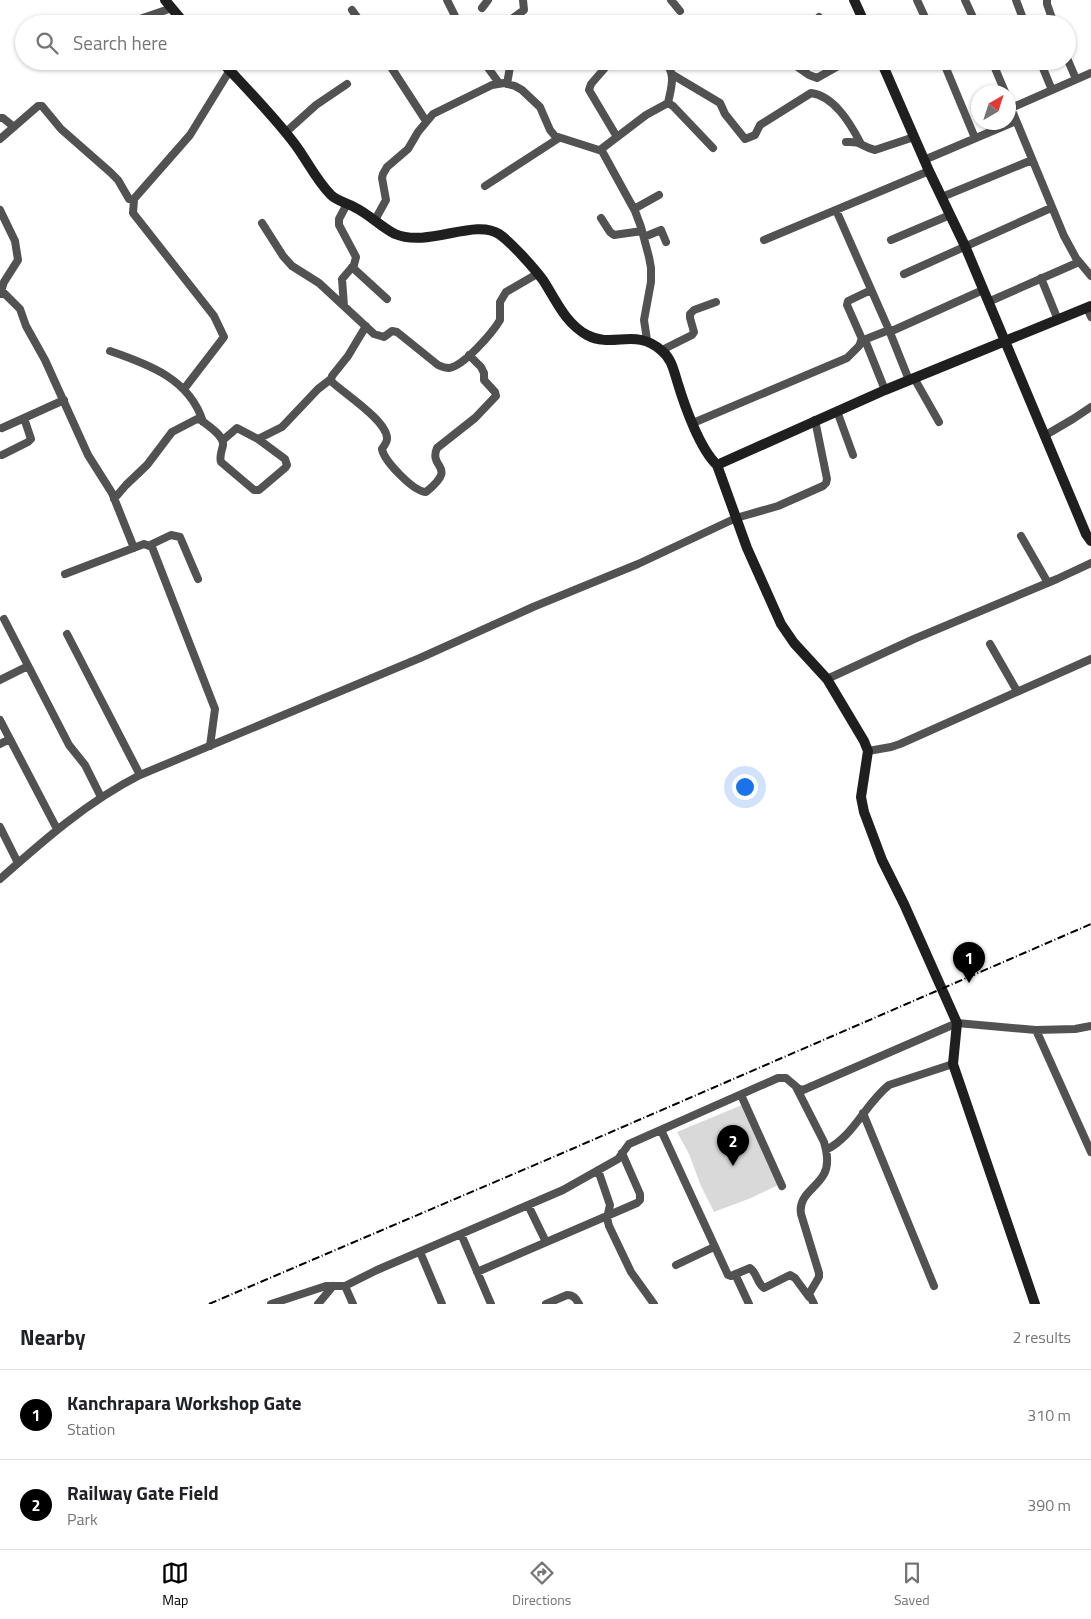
<!DOCTYPE html>
<style>
body{margin:0;font-family:"Titillium Web",sans-serif;background:#f2f2f2;color:#202124}
.compass{position:absolute;left:971px;top:85px;width:45px;height:45px;border-radius:50%;background:#fff;box-shadow:0 1px 4px #0004;rotate:39deg}
.you{position:absolute;left:744px;top:786px;width:18px;height:18px;margin:-12px;border:4px solid #fff;border-radius:50%;background:#1a73e8;box-shadow:0 0 0 8px #1a73e833}
.badge{display:grid;place-items:center;width:32px;height:32px;border-radius:50%;background:#000;color:#fff;font-size:16px;font-weight:700}
.pin{position:absolute;translate:-50% -41px;filter:drop-shadow(0 1px 2px #0008)}
.pin::after{content:'';position:absolute;top:26px;width:18px;height:15px;background:inherit;clip-path:polygon(0 0,100% 0,50% 100%)}
.list{margin:0;padding:0;list-style:none}
h2{display:flex;justify-content:space-between;align-items:center;height:65px;margin:0;padding:0 20px;font-size:21px}
h2 small{font-size:16px;font-weight:400;color:#757577}
.list li{display:grid;grid-template-columns:32px 1fr auto;gap:15px;align-items:center;box-sizing:border-box;height:90px;padding:0 20px;border-top:1px solid #e0e0e0}
.list b{display:block;font-size:19px;white-space:nowrap}
.list p{margin:0;font-size:16px;white-space:nowrap;color:#757577}
.list em{font-size:16px;font-style:normal;color:#757577}
.icon{flex:none;width:28px;height:28px;fill:none;stroke:currentColor;stroke-width:2;stroke-linecap:round;stroke-linejoin:round}
.map{position:relative;flex:none;width:1091px;height:1304px;overflow:hidden}
.search{position:absolute;background:#fff;box-shadow:0 1px 4px #0004;left:15px;right:15px;top:15px;height:55px;display:flex;align-items:center;gap:12px;box-sizing:border-box;padding:0 18px;border-radius:28px;color:#757577;font-size:19px}
.sheet{height:245px;background:#fff}
nav{display:flex;justify-content:space-around;align-items:center;box-sizing:border-box;height:70px;border-top:1px solid #e0e0e0;background:#fff;font-size:14px;color:#757577}
nav a{display:grid;justify-items:center;gap:2px}
nav .on{color:#000}
.map>svg:first-child{display:block}
.green{fill:#d9d9d9}
.lines{fill:none;stroke-linecap:round;stroke-linejoin:round}
.street{stroke:#525252;stroke-width:8}
.secondary{stroke:#1f1f1f;stroke-width:10}
.rail{stroke:#000;stroke-width:2;stroke-dasharray:8 2.5 1 2.5;stroke-linecap:butt}
</style>
<div class="map">
<svg width="1091" height="1304" viewBox="0 0 1091 1304">
<rect width="100%" height="100%" fill="#fff"/>
<path class="green" d="M 742,1105 L 778,1185 L 751,1198 L 714,1212 L 701,1186 L 689,1154 L 677,1132 Z"/>
<g class="lines">
<path class="street" d="M 447,0 L 459,24
M 671,0 L 680,11
M 917,0 L 928,24
M 965,0 L 976,24
M 1016,0 L 1025,24
M 1047,0 L 1047,4 L 1054,24
M 482,8 L 488,0
M 352,10 L 362,24
M 125,24 L 172,8
M 505,24 L 524,10 L 523,0
M 813,24 L 819,17
M 965,24 L 974,19
M 1067,58 L 1076,79
M 387,61 L 426,121
M 483,61 L 499,83
M 611,61 L 591,84 L 589,90 L 617,137
M 664,61 C 677,73 671,88 668,103
M 789,61 L 809,75 L 817,78 L 840,65 L 852,61
M 943,61 L 975,138
M 992,61 L 1005,92
M 1040,61 L 1052,90
M 673,75 L 720,103 L 725,114 L 745,139 L 755,135 L 760,125 L 811,93 C 834,96 850,123 860,142
M 507,84 L 511,61
M 1008,101 L 1064,236 L 1076,258 L 1091,276
M 1011,108 L 1091,73
M 0,118 L 3,118 L 14,127
M 286,132 L 316,105 L 347,84
M 0,139 L 38,106 L 42,106 L 61,129 L 110,172 L 118,180 L 129,199 L 133,200 L 190,135 L 230,70
M 846,142 C 863,141 861,147 875,150 L 914,137
M 600,150 L 646,115 L 668,103 L 673,106 L 713,148
M 924,160 L 1016,121
M 485,186 L 559,138
M 942,197 L 1032,160
M 134,200 L 133,213 L 214,316 L 224,337 L 184,389
M 634,209 L 659,195
M 0,210 L 15,241 L 18,260 L 4,282 L 0,294
M 836,210 L 889,330 L 894,330 L 983,290
M 601,218 L 610,232 L 614,235 L 642,231
M 375,220 L 386,200 L 382,178 L 383,174 L 387,167 L 408,149 L 418,132 L 433,114 L 492,85 L 504,83 L 515,86 L 522,90 L 540,107 L 550,130 L 555,136 L 602,151 L 635,211 L 641,227 L 649,257 L 651,268 L 651,282 L 644,320 L 647,340
M 262,223 L 283,256 L 292,266 L 319,283 L 374,334 L 384,337 L 392,331 L 397,332 L 438,365 C 442,367 445,368 449,368 C 464,366 493,332 500,320 L 500,302 L 506,292 L 537,274
M 644,237 L 661,230 L 666,242
M 764,240 L 929,171
M 891,240 L 950,215
M 352,267 L 387,299
M 904,274 L 1051,208
M 1041,278 L 1058,320
M 1,290 L 20,309 L 26,326 L 45,360 L 88,455 L 112,493 L 134,548
M 988,302 L 1079,262
M 344,306 L 342,279 L 354,265 L 356,257 L 339,225 L 339,219 L 347,204
M 1087,308 L 1091,317
M 366,326 L 348,356 L 332,376 L 331,381 C 343,393 388,421 387,439 C 387,442 384,446 382,449 C 384,461 414,492 426,492 C 459,465 428,469 437,448 L 475,418 L 496,396 L 495,392 L 484,380 L 484,373 L 481,367 L 469,355
M 865,340 L 885,390
M 861,341 L 889,330 L 909,380
M 662,350 L 692,335 L 694,332 L 690,318 L 690,314 L 694,310 L 716,302
M 110,351 C 148,364 190,379 203,422
M 914,378 L 939,422
M 837,411 L 853,455
M 693,423 L 847,358 L 859,346 L 862,339 L 847,305 L 848,301 L 871,290
M 2,428 L 64,400
M 1044,436 L 1073,419 L 1091,407
M 223,440 L 237,428 L 258,439 L 282,427 L 318,389 L 331,379
M 2,455 L 28,442 L 31,439 L 24,418
M 114,499 L 126,485 L 147,465 L 172,432 L 197,419 L 201,420 C 208,426 224,435 223,445 C 222,451 219,456 221,462 L 254,490 L 259,490 L 285,468 L 287,465 L 285,459 L 258,439
M 1021,536 L 1048,583
M 150,545 L 171,535 L 180,537 L 198,579
M 65,574 L 144,544 L 152,547 L 215,709 L 210,746
M 4,619 L 69,745 L 85,765 L 101,797
M 67,634 L 140,775
M 990,644 L 1017,691
M 827,679 L 914,639 L 1057,579 L 1091,563
M 0,680 L 28,666
M 0,720 L 57,829
M 0,744 L 10,739
M 868,751 L 891,747 L 900,744 L 1091,659
M 0,827 L 18,863
M 0,879 C 44,840 87,802 140,775 L 420,658 L 533,607 L 638,564 L 736,518 L 778,506 L 823,486 L 826,483 L 827,479 L 815,420
M 1036,1030 L 1075,1029 L 1091,1026
M 796,1087 L 824,1142 C 827,1152 829,1165 824,1174 C 816,1189 798,1195 801,1214 L 819,1273 L 819,1277 L 809,1294 L 814,1304
M 741,1095 L 782,1186
M 863,1113 L 934,1286
M 661,1130 L 728,1275 L 731,1276 L 750,1268 C 757,1273 757,1283 764,1288 L 790,1275 L 795,1278 L 809,1297
M 826,1150 C 854,1136 865,1104 889,1085 L 953,1064
M 598,1170 L 610,1205 L 607,1218 L 609,1226 L 631,1272 L 654,1304
M 528,1205 L 546,1242
M 461,1234 L 491,1304
M 420,1252 L 442,1304
M 676,1265 L 714,1247
M 477,1272 L 637,1203 L 640,1200 L 640,1194 L 622,1153
M 735,1274 L 749,1304
M 345,1286 L 353,1304
M 271,1304 L 326,1286 L 345,1286 L 377,1270 L 563,1190 L 618,1159 L 629,1144 L 778,1078 L 786,1078 L 799,1089 L 803,1090 L 957,1023 L 1036,1030 L 1091,1152
M 318,1304 L 333,1286
M 546,1304 L 567,1295 C 574,1295 576,1299 579,1304"/>
<path class="secondary" d="M 165,0 L 185,24
M 854,0 L 865,24
M 221,61 C 246,88 272,114 294,143 C 307,160 316,180 331,195 C 337,201 347,203 354,207 C 369,214 381,227 395,234 C 428,248 475,218 499,234 C 511,242 534,268 543,280 C 556,300 565,323 587,335 C 613,349 636,327 662,351 C 672,359 674,372 678,384 C 685,407 700,449 717,465
M 881,61 L 929,171 L 965,246 L 1086,534 L 1091,541
M 1035,1304 L 953,1064 L 957,1023 L 904,904 L 882,860 L 864,812 L 861,797 L 868,751 L 864,741 L 827,679 L 794,643 L 781,624 L 747,548 L 717,465 L 885,390 L 1091,306"/>
<path class="rail" d="M 209,1304 L 558,1155 L 1091,924"/>
</g>
</svg>
<svg class="compass" viewBox="-18 -18 36 36"><path d="M0-13l5 13h-10z" fill="#e53935"/><path d="M0 13l5-13h-10z" fill="#757577"/></svg>
<div class="you"></div>
<div class="pin badge" style="left:969px;top:983px">1</div>
<div class="pin badge" style="left:733px;top:1166px">2</div>
<div class="search"><svg class="icon" aria-label="search" viewBox="0 0 24 24"><circle cx="10" cy="10" r="6"/><path d="M15 15l6 6"/></svg>Search here</div>
</div>
<section class="sheet">
<h2>Nearby<small>2 results</small></h2>
<ul class="list">
<li><span class="badge">1</span><div><b>Kanchrapara Workshop Gate</b><p>Station</p></div><em>310 m</em></li>
<li><span class="badge">2</span><div><b>Railway Gate Field</b><p>Park</p></div><em>390 m</em></li>
</ul>
</section>
<nav>
<a class="on"><svg class="icon" aria-label="map" viewBox="0 0 24 24"><path d="M3 6l6-2 6 2 6-2v14l-6 2-6-2-6 2zM9 4v14M15 6v14"/></svg>Map</a>
<a><svg class="icon" aria-label="directions" viewBox="0 0 24 24"><path d="M12 3l9 9-9 9-9-9zM9 14v-3h6M13 9l2 2-2 2"/></svg>Directions</a>
<a><svg class="icon" aria-label="saved" viewBox="0 0 24 24"><path d="M7 4h10v16l-5-4-5 4z"/></svg>Saved</a>
</nav>
